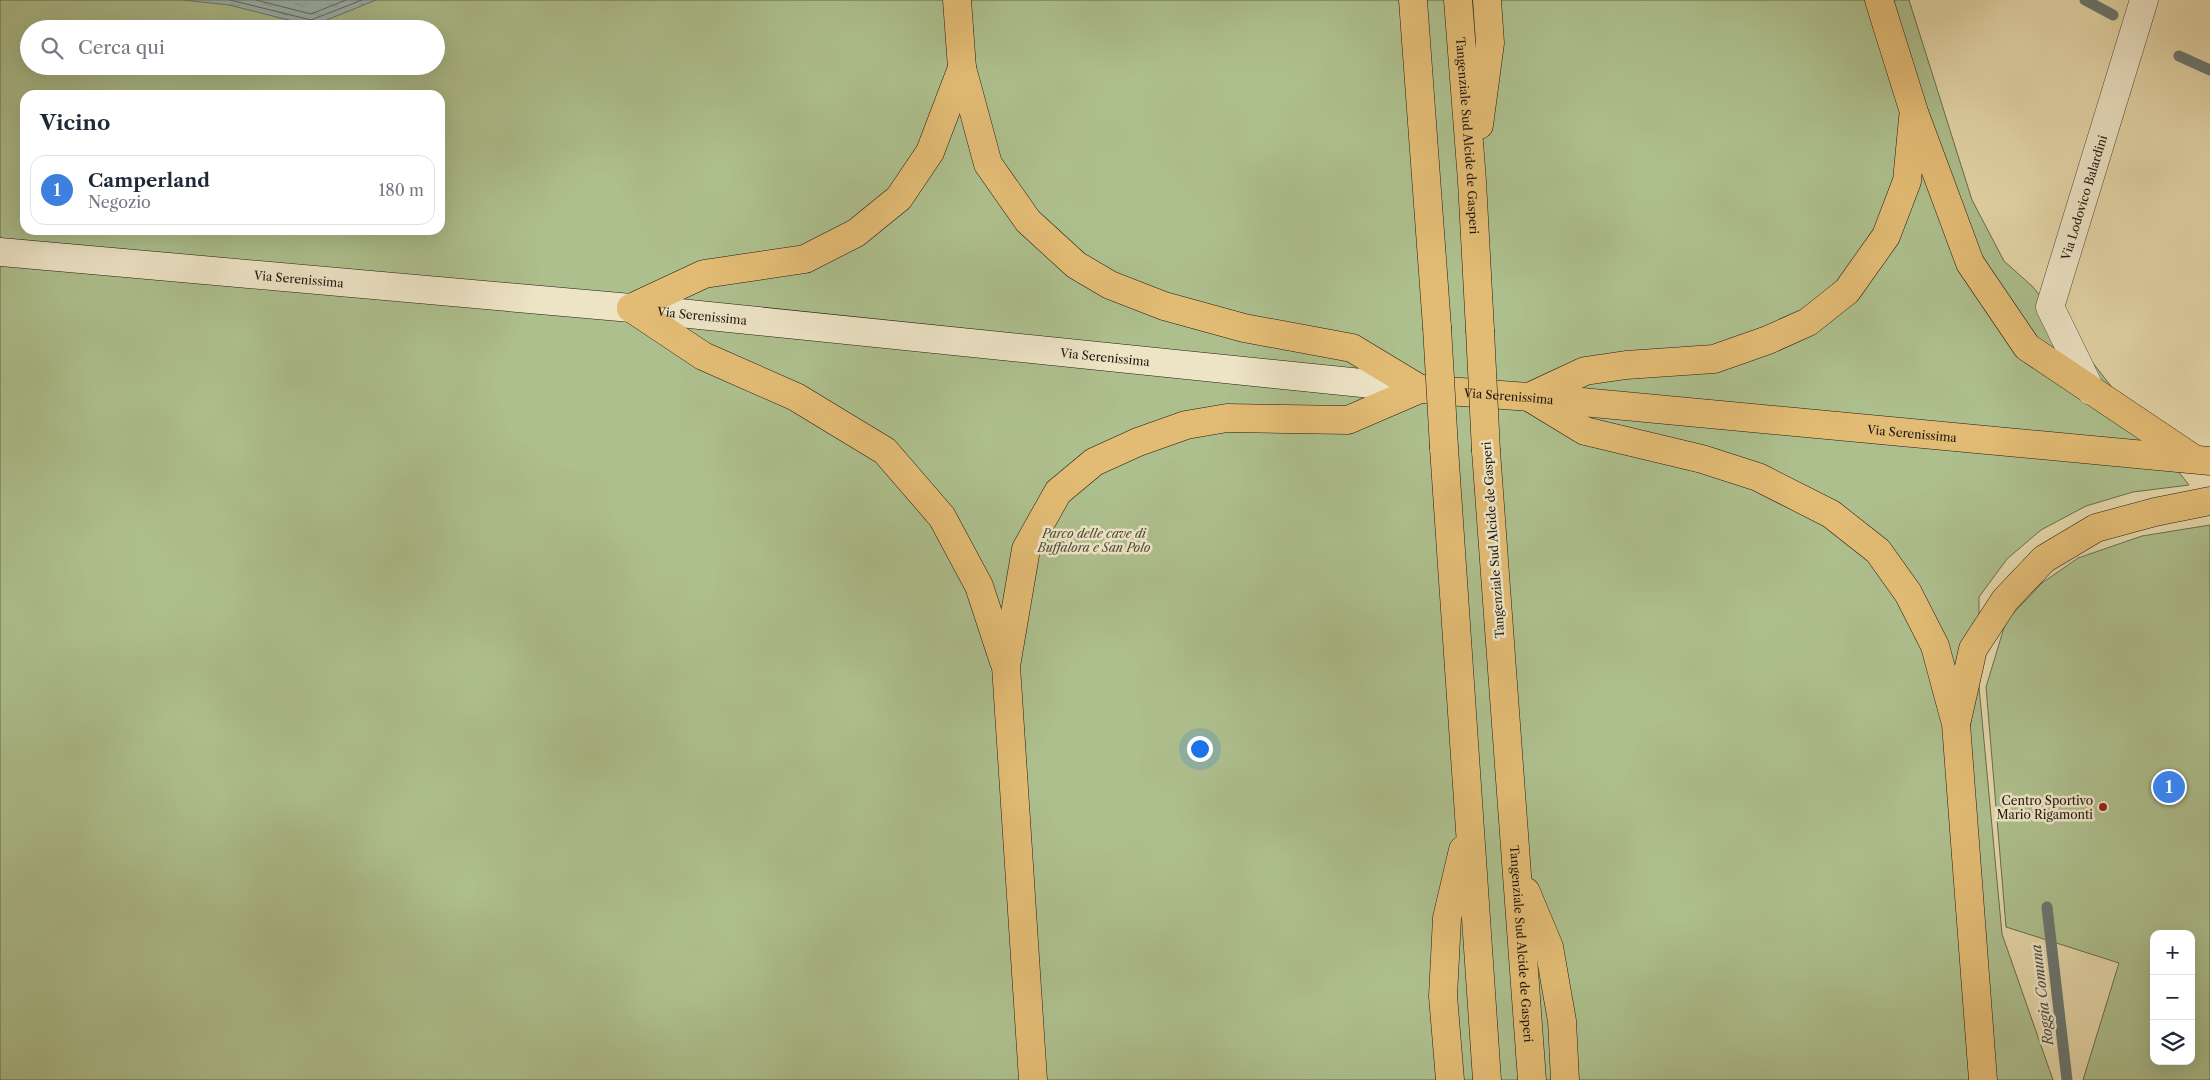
<!DOCTYPE html>
<html lang="it">
<meta charset="utf-8">
<style>
body{margin:0;font-family:"Libre Caslon Text",serif;background:#f2f2f3;color:#1f2937}
.controls{position:absolute;right:15px;bottom:15px;display:grid;overflow:hidden;border-radius:10px;box-shadow:0 5px 20px #0002}
.controls button{width:45px;height:45px;display:grid;place-items:center;padding:0;border:0;border-bottom:1px solid #e0e1e3;background:#fff;color:#1f2937;font:25px sans-serif}
.you{position:absolute;left:1199px;top:748px;width:18px;height:18px;margin:-12px;border:4px solid #fff;border-radius:50%;background:#1a73e8;box-shadow:0 0 0 8px #1a73e833}
.badge{display:grid;place-items:center;width:32px;height:32px;border-radius:50%;background:#8f2418;color:#fff;font-size:16px;font-weight:700}
.pin{position:absolute;translate:-50% -50%;border:2px solid #fff;box-shadow:0 1px 5px #0006}
.list{margin:0;padding:0;list-style:none}
h2{display:flex;justify-content:space-between;align-items:center;height:65px;margin:0;padding:0 20px;font-size:21px}
h2 small{font-size:16px;font-weight:400;color:#747a83}
.list li{display:grid;grid-template-columns:32px 1fr auto;gap:15px;align-items:center;box-sizing:border-box;height:70px;margin:0 10px 10px;padding:0 10px;border:1px solid #e0e1e3;border-radius:15px}
.list b{display:block;font-size:19px;white-space:nowrap}
.list p{margin:0;font-size:16px;white-space:nowrap;color:#747a83}
.list em{font-size:16px;font-style:normal;color:#747a83}
.icon{flex:none;width:28px;height:28px;fill:none;stroke:currentColor;stroke-width:2;stroke-linecap:round;stroke-linejoin:round}
.map{position:relative;flex:none;width:2210px;height:1080px;overflow:hidden}
.search{position:absolute;background:#fff;box-shadow:0 5px 20px #0002;left:20px;top:20px;width:425px;height:55px;display:flex;align-items:center;gap:12px;box-sizing:border-box;padding:0 18px;border-radius:28px;color:#747a83;font-size:19px}
.panel{position:absolute;background:#fff;box-shadow:0 5px 20px #0002;left:20px;top:90px;width:425px;height:145px;border-radius:15px}
.map>svg:first-child{display:block}
.green{fill:#adbf8d;stroke:#676c4f;fill-rule:evenodd}
.water{fill:url(#water-ripples);stroke:#6a7772}
.lines{fill:none;stroke-linecap:round;stroke-linejoin:round}
.shore{stroke:#5e6862;stroke-width:1}
.stream{stroke:#6a7772;stroke-width:11}
.street-casing{stroke:#524837;stroke-width:29}
.secondary-casing{stroke:#211911;stroke-width:29}
.primary-casing{stroke:#211911;stroke-width:29}
.highway-casing{stroke:#211911;stroke-width:29}
.street{stroke:#ede4c6;stroke-width:28}
.secondary{stroke:#ede4c6;stroke-width:28}
.primary{stroke:#e2bb74;stroke-width:28}
.highway{stroke:#e2bb74;stroke-width:28}
.highway-bridge-casing{stroke:#211911;stroke-width:29;stroke-linecap:butt}
.highway-bridge{stroke:#e2bb74;stroke-width:28}
.poi-dot{fill:#8f2418;stroke:#ede4c6;stroke-width:2}
.labels{text-anchor:middle;dominant-baseline:central;stroke-width:5;stroke-linejoin:round;paint-order:stroke}
.street-label{font-size:12px;fill:#211911;stroke:#ede4c6}
.park-label{font-size:12px;font-style:italic;fill:#4b4b36;stroke:#ede4c6}
.poi-label{font-size:12px;fill:#211911;stroke:#ede4c6;text-anchor:end}
.water-label{font-size:14px;font-style:italic;fill:#454842;stroke:#ede4c6}
</style>
<div class="map">
<svg width="2210" height="1080" viewBox="0 0 2210 1080">
<defs>
<pattern id="water-ripples" width="26" height="14" patternUnits="userSpaceOnUse" patternTransform="scale(1.25)"><rect width="26" height="14" fill="#9ab6b3"/><path d="M2 4q2-2 4 0t4 0M15 11q2-2 4 0t4 0" fill="none" stroke="#849c99"/></pattern>
</defs>
<rect width="100%" height="100%" fill="#e4d6a8"/>
<filter id="stains"><feTurbulence type="fractalNoise" baseFrequency=".004" numOctaves="4"/><feColorMatrix values="0 0 0 0 .2 0 0 0 0 .09 0 0 0 0 .02 0 0 0 .5 -.17"/></filter>
<radialGradient id="worn" r=".72"><stop offset=".6" stop-color="#630" stop-opacity="0"/><stop offset="1" stop-color="#630" stop-opacity=".3"/></radialGradient>
<path class="green" d="M 0,0 L 1909,0 L 1972,200 L 2004,261 L 2033,287 L 2189,485 L 2133,492 L 2086,506 L 2041,530 L 2007,559 L 1979,597 L 1979,687 L 2002,934 L 2053,1080 L 0,1080 ZM 29,29 L 436,29 L 436,66 L 29,66 ZM 25,95 L 440,95 L 440,230 L 25,230 Z
M 2210,525 L 2210,1080 L 2083,1080 L 2119,963 L 2006,927 L 1986,687 L 2006,621 L 2042,583 L 2078,558 L 2142,536 ZM 2154,934 L 2191,934 L 2191,1061 L 2154,1061 Z"/>
<path class="water" d="M 183,0 L 376,0 L 312,26 L 229,5 Z"/>
<g class="lines">
<path class="shore" d="M 230,0 L 311,20 L 362,0
M 256,0 L 311,14 L 346,0"/>
<path class="stream" d="M 2085,0 L 2113,15
M 2179,56 L 2210,70
M 2047,907 L 2067,1080"/>
<defs>
<g id="street">
<path id="s1" d="M 2091,391 L 2050,307 L 2144,0"/>
</g>
<g id="secondary">
<path id="s2" d="M 0,252 L 631,308 L 1420,389"/>
</g>
<g id="primary">
<path id="s3" d="M 1420,389 L 1529,397 L 2210,461"/>
</g>
<g id="highway">
<path d="M 957,0 L 962,68 L 988,164 L 1028,221 L 1076,265 L 1110,285 L 1164,306 L 1244,328 L 1352,348 L 1420,389"/>
<path d="M 1413,0 L 1437,327"/>
<path id="s4" d="M 1458,0 L 1472,181 L 1480,330"/>
<path d="M 1879,0 L 1914,112 L 1970,263 L 2027,347 L 2194,459"/>
<path d="M 1479,125 L 1490,43 L 1487,0"/>
<path d="M 631,308 L 703,356 L 796,397 L 885,451 L 942,517 L 979,586 L 1004,662"/>
<path d="M 631,308 L 704,274 L 805,259 L 856,233 L 899,198 L 930,152 L 962,68"/>
<path d="M 1529,397 L 1585,431 L 1702,459 L 1758,477 L 1831,514 L 1878,551 L 1908,593 L 1935,646 L 1956,724 L 1983,1080"/>
<path d="M 1529,397 L 1585,371 L 1626,365 L 1714,359 L 1768,340 L 1808,322 L 1847,291 L 1886,236 L 1907,181 L 1913,118"/>
<path d="M 1444,448 L 1487,1080"/>
<path id="s5" d="M 1486,451 L 1532,1080"/>
<path d="M 1957,720 L 1973,649 L 2005,600 L 2044,559 L 2096,528 L 2155,512 L 2210,501"/>
<path d="M 1526,892 L 1549,947 L 1562,1021 L 1565,1080"/>
<path d="M 1033,1080 L 1006,666 L 1026,549 L 1058,492 L 1094,462 L 1138,442 L 1186,425 L 1227,418 L 1348,420 L 1420,389"/>
<path d="M 1450,1080 L 1443,996 L 1447,918 L 1463,850"/>
</g>
</defs>
<use href="#street" class="street-casing"/>
<use href="#secondary" class="secondary-casing"/>
<use href="#primary" class="primary-casing"/>
<use href="#highway" class="highway-casing"/>
<use href="#street" class="street"/>
<use href="#secondary" class="secondary"/>
<use href="#primary" class="primary"/>
<use href="#highway" class="highway"/>
<defs>
<path id="highway-bridge" d="M 1437,327 L 1444,448
M 1480,330 L 1486,451"/>
</defs>
<use href="#highway-bridge" class="highway-bridge-casing"/>
<use href="#highway-bridge" class="highway-bridge"/>
</g>
<circle class="poi-dot" cx="2103" cy="807" r="5"/>
<g class="labels">
<g class="street-label">
<text stroke="none"><textPath href="#s4" startOffset="136">Tangenziale Sud Alcide de Gasperi</textPath></text>
<text stroke="none"><textPath href="#s1" startOffset="208">Via Lodovico Balardini</textPath></text>
<text stroke="none"><textPath href="#s2" startOffset="300">Via Serenissima</textPath></text>
<text stroke="none"><textPath href="#s2" startOffset="705">Via Serenissima</textPath></text>
<text stroke="none"><textPath href="#s2" startOffset="1110">Via Serenissima</textPath></text>
<text stroke="none"><textPath href="#s3" startOffset="89">Via Serenissima</textPath></text>
<text stroke="none"><textPath href="#s3" startOffset="494">Via Serenissima</textPath></text>
<text transform="translate(1493 540) rotate(-94)">Tangenziale Sud Alcide de Gasperi</text>
<text stroke="none"><textPath href="#s5" startOffset="494">Tangenziale Sud Alcide de Gasperi</textPath></text>
</g>
<g class="park-label">
<text x="1094" y="533">Parco delle cave di<tspan x="1094" dy="14">Buffalora e San Polo</tspan></text>
</g>
<g class="poi-label">
<text x="2093" y="800">Centro Sportivo<tspan x="2093" dy="14">Mario Rigamonti</tspan></text>
</g>
<g class="water-label">
<text transform="translate(2042 995) rotate(-97)">Roggia Comuna</text>
</g>
</g>
<rect width="100%" height="100%" filter="url(#stains)"/>
<rect width="100%" height="100%" fill="url(#worn)"/>
</svg>
<div class="controls">
<button>+</button>
<button>−</button>
<button><svg class="icon" aria-label="layers" viewBox="0 0 24 24"><path d="M12 4l9 5-9 5-9-5zM3 14l9 5 9-5"/></svg></button>
</div>
<div class="you"></div>
<div class="pin badge" style="left:2169px;top:787px;background:#3f7fe0">1</div>
<div class="search"><svg class="icon" aria-label="search" viewBox="0 0 24 24"><circle cx="10" cy="10" r="6"/><path d="M15 15l6 6"/></svg>Cerca qui</div>
<section class="panel">
<h2>Vicino<small></small></h2>
<ul class="list">
<li><span class="badge" style="background:#3f7fe0">1</span><div><b>Camperland</b><p>Negozio</p></div><em>180 m</em></li>
</ul>
</section>
</div>
